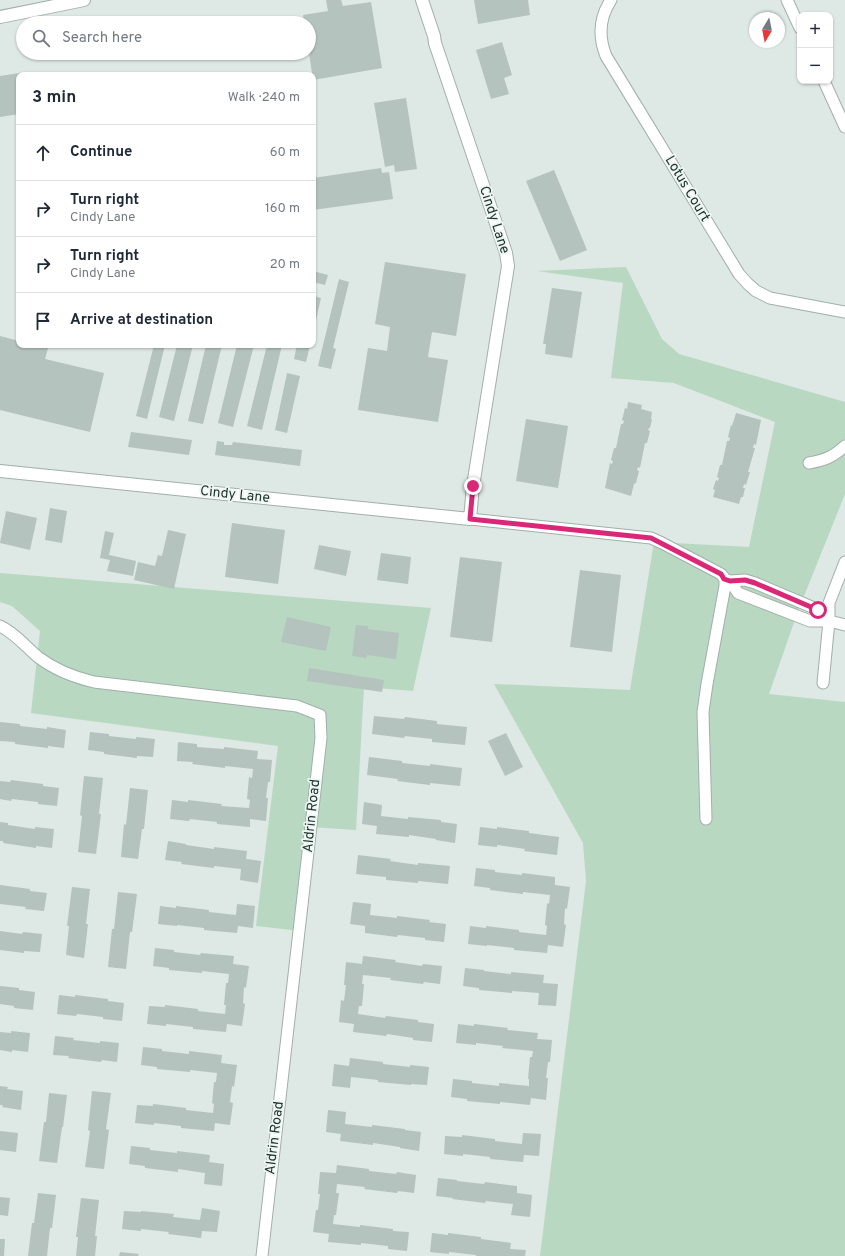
<!DOCTYPE html>
<meta charset="utf-8">
<style>
body{margin:0;font-family:Overpass,sans-serif;background:#f6f6f7;color:#1f2937}
.controls{position:absolute;right:12px;top:12px;display:grid;overflow:hidden;border-radius:8px;box-shadow:0 1px 3px #0004}
.controls button{width:36px;height:36px;display:grid;place-items:center;padding:0;border:0;border-bottom:1px solid #e0e1e3;background:#fff;color:#1f2937;font:20px sans-serif}
.compass{position:absolute;left:749px;top:12px;width:36px;height:36px;border-radius:50%;background:#fff;box-shadow:0 1px 3px #0004;rotate:190deg}
.stop{position:absolute;width:12px;height:12px;margin:-9px;border:3px solid #db2777;border-radius:50%;background:#fff}
.stop.end{background:#db2777;border-color:#fff;box-shadow:0 1px 4px #0008}
.list{margin:0;padding:0;list-style:none}
h2{display:flex;justify-content:space-between;align-items:center;height:52px;margin:0;padding:0 16px;font-size:17px}
h2 small{font-size:13px;font-weight:400;color:#747a83}
.list li{display:grid;grid-template-columns:26px 1fr auto;gap:12px;align-items:center;box-sizing:border-box;height:56px;padding:0 16px;border-top:1px solid #e0e1e3}
.list b{display:block;font-size:15px;white-space:nowrap}
.list p{margin:0;font-size:13px;white-space:nowrap;color:#747a83}
.list em{font-size:13px;font-style:normal;color:#747a83}
.icon{flex:none;width:22px;height:22px;fill:none;stroke:currentColor;stroke-width:2;stroke-linecap:round;stroke-linejoin:round}
.map{position:relative;flex:none;width:845px;height:1256px;overflow:hidden}
.search{position:absolute;background:#fff;box-shadow:0 1px 3px #0004;left:16px;top:16px;width:300px;height:44px;display:flex;align-items:center;gap:10px;box-sizing:border-box;padding:0 14px;border-radius:22px;color:#747a83;font-size:15px}
.panel{position:absolute;background:#fff;box-shadow:0 1px 3px #0004;left:16px;top:72px;width:300px;height:276px;border-radius:8px}
.map>svg:first-child{display:block}
.green{fill:#b8d8c1}
.building{fill:#b4c3bd}
.lines{fill:none;stroke-linecap:round;stroke-linejoin:round}
.minor-casing{stroke:#a2afab;stroke-width:13}
.tertiary-casing{stroke:#a2afab;stroke-width:14}
.minor{stroke:#fff;stroke-width:11}
.tertiary{stroke:#fff;stroke-width:12}
.route{stroke:#db2777;stroke-width:5}
.labels{text-anchor:middle;dominant-baseline:central;stroke-width:3.5;stroke-linejoin:round;paint-order:stroke}
.street-label{font-size:14px;fill:#213731;stroke:#eef5f2}
</style>
<div class="map">
<svg width="845" height="1256" viewBox="0 0 845 1256">
<rect width="100%" height="100%" fill="#dee8e4"/>
<path class="green" d="M 626,267 L 662,339 L 679,354 L 845,402 L 845,494 L 798,611 L 769,694 L 845,702 L 845,1256 L 540,1256 L 586,881 L 583,843 L 494,684 L 630,690 L 654,542 L 749,547 L 775,422 L 674,383 L 611,378 L 623,283 L 537,271 Z
M 0,573 L 431,608 L 413,691 L 364,687 L 356,830 L 311,827 L 301,931 L 256,926 L 278,746 L 31,713 L 40,631 L 12,606 L 0,602 Z"/>
<path class="building" d="M 326,0 L 341,0 L 343,6 L 371,2 L 382,68 L 313,80 L 309,53 L 309,23 L 304,23 L 303,15 L 328,11 Z
M 474,0 L 528,0 L 530,15 L 478,24 Z
M 502,42 L 512,75 L 504,78 L 509,94 L 491,99 L 476,50 Z
M 26,72 L 27,75 L 19,75 L 19,114 L 0,117 L 0,76 Z
M 406,98 L 417,169 L 395,172 L 394,165 L 385,167 L 374,103 Z
M 381,168 L 382,173 L 389,172 L 393,199 L 313,210 L 313,178 Z
M 554,170 L 587,250 L 560,261 L 526,181 Z
M 385,262 L 466,274 L 456,336 L 432,332 L 428,357 L 448,360 L 438,422 L 358,410 L 368,348 L 387,351 L 390,327 L 375,324 Z
M 313,271 L 328,275 L 325,285 L 313,282 Z
M 339,279 L 349,282 L 333,348 L 336,349 L 331,369 L 318,366 Z
M 552,288 L 582,292 L 572,358 L 545,354 L 546,344 L 543,344 Z
M 313,296 L 321,298 L 314,329 L 313,328 Z
M 0,336 L 19,341 L 19,345 L 36,345 L 48,348 L 45,359 L 104,373 L 90,432 L 0,410 Z
M 154,345 L 165,345 L 147,419 L 136,416 Z
M 177,345 L 193,345 L 174,421 L 159,417 Z
M 206,345 L 222,345 L 203,424 L 188,421 Z
M 237,345 L 254,345 L 233,427 L 218,423 Z
M 267,345 L 282,345 L 262,430 L 247,426 Z
M 297,345 L 310,345 L 306,362 L 294,359 Z
M 287,373 L 300,376 L 287,433 L 275,430 Z
M 628,402 L 642,405 L 641,409 L 652,412 L 651,419 L 652,419 L 650,428 L 649,428 L 648,430 L 650,431 L 647,443 L 645,443 L 640,468 L 638,467 L 637,470 L 639,471 L 636,483 L 634,484 L 631,496 L 605,488 L 610,463 L 612,464 L 613,461 L 611,460 L 614,448 L 616,448 L 621,424 L 623,424 L 624,421 L 622,420 L 625,408 L 627,409 Z
M 736,413 L 761,420 L 756,445 L 754,444 L 753,448 L 755,448 L 748,472 L 750,472 L 746,485 L 744,484 L 743,488 L 745,488 L 743,497 L 741,497 L 739,504 L 713,497 L 715,490 L 713,489 L 716,480 L 718,481 L 719,478 L 717,477 L 720,465 L 722,465 L 727,441 L 729,441 L 730,438 L 728,437 L 731,425 L 732,426 Z
M 526,419 L 568,426 L 558,488 L 516,481 Z
M 131,432 L 192,440 L 189,455 L 128,447 Z
M 217,441 L 224,442 L 224,445 L 232,445 L 233,442 L 302,450 L 300,466 L 215,455 Z
M 50,508 L 67,511 L 62,543 L 45,540 Z
M 6,511 L 37,518 L 30,550 L 0,543 Z
M 232,523 L 285,530 L 278,584 L 225,577 Z
M 168,530 L 186,534 L 174,589 L 134,580 L 138,562 L 155,566 L 158,555 L 162,556 Z
M 105,531 L 114,533 L 109,555 L 136,561 L 133,576 L 107,571 L 110,560 L 100,558 Z
M 319,545 L 351,551 L 346,576 L 314,569 Z
M 381,553 L 411,557 L 408,584 L 377,580 Z
M 460,557 L 502,562 L 492,642 L 450,637 Z
M 580,570 L 621,575 L 612,652 L 570,647 Z
M 287,617 L 331,627 L 326,651 L 281,642 Z
M 356,625 L 368,626 L 368,629 L 399,633 L 396,659 L 367,655 L 366,658 L 352,656 Z
M 309,668 L 384,680 L 382,692 L 307,681 Z
M 374,716 L 404,719 L 405,717 L 437,721 L 437,724 L 467,727 L 465,745 L 432,742 L 432,739 L 405,736 L 404,738 L 372,734 Z
M 0,722 L 20,724 L 20,726 L 47,729 L 47,727 L 66,730 L 64,748 L 48,746 L 48,748 L 15,744 L 15,742 L 0,741 Z
M 90,732 L 109,734 L 109,736 L 136,739 L 136,737 L 155,739 L 153,757 L 137,756 L 137,758 L 104,754 L 104,752 L 88,750 Z
M 506,733 L 523,767 L 505,776 L 488,741 Z
M 178,742 L 197,744 L 197,747 L 224,749 L 224,747 L 258,751 L 257,759 L 272,760 L 270,782 L 268,782 L 266,798 L 268,798 L 266,821 L 250,819 L 250,827 L 217,824 L 217,822 L 190,819 L 189,821 L 170,819 L 172,800 L 188,802 L 188,800 L 222,804 L 221,806 L 249,808 L 250,800 L 247,799 L 249,777 L 252,778 L 253,769 L 225,766 L 225,768 L 192,764 L 193,762 L 177,761 Z
M 369,757 L 402,761 L 402,763 L 430,766 L 430,764 L 462,768 L 460,786 L 430,783 L 430,785 L 397,781 L 398,779 L 367,775 Z
M 84,776 L 103,778 L 99,814 L 101,814 L 96,854 L 78,852 L 82,816 L 80,815 Z
M 11,780 L 43,784 L 43,786 L 59,788 L 57,806 L 38,804 L 38,802 L 12,799 L 11,801 L 0,799 L 0,781 L 10,782 Z
M 130,788 L 148,790 L 144,829 L 142,829 L 138,859 L 121,857 L 124,824 L 126,825 Z
M 364,802 L 382,805 L 381,816 L 408,819 L 408,817 L 441,820 L 441,822 L 457,824 L 455,843 L 436,840 L 436,839 L 409,835 L 409,837 L 376,834 L 377,826 L 362,824 Z
M 0,822 L 8,823 L 8,825 L 35,829 L 35,827 L 54,829 L 52,848 L 36,846 L 36,848 L 3,843 L 3,841 L 0,841 Z
M 480,827 L 497,829 L 497,827 L 529,831 L 529,833 L 559,837 L 557,855 L 524,851 L 525,849 L 497,845 L 497,847 L 478,845 Z
M 168,841 L 186,844 L 186,845 L 214,849 L 214,847 L 247,851 L 246,859 L 261,861 L 258,883 L 240,880 L 241,869 L 214,866 L 214,868 L 181,864 L 182,862 L 165,860 Z
M 358,855 L 391,859 L 390,861 L 418,865 L 418,863 L 450,866 L 448,884 L 418,881 L 418,883 L 386,880 L 386,877 L 356,874 Z
M 476,868 L 495,870 L 495,872 L 522,875 L 522,873 L 555,877 L 555,885 L 570,887 L 567,909 L 565,908 L 564,924 L 566,925 L 563,947 L 548,945 L 547,953 L 514,950 L 514,948 L 487,945 L 487,946 L 468,944 L 470,926 L 486,928 L 486,926 L 519,930 L 519,932 L 546,935 L 547,926 L 545,925 L 547,903 L 549,904 L 550,895 L 523,892 L 523,894 L 490,890 L 490,888 L 474,886 Z
M 0,885 L 30,889 L 30,891 L 47,893 L 44,911 L 25,909 L 26,907 L 0,904 Z
M 72,887 L 90,889 L 86,924 L 88,924 L 84,958 L 66,955 L 69,926 L 67,926 Z
M 118,892 L 137,894 L 132,932 L 130,932 L 126,969 L 108,967 L 112,929 L 114,929 Z
M 353,902 L 371,904 L 370,915 L 397,918 L 397,916 L 430,920 L 429,922 L 446,924 L 444,942 L 425,940 L 425,938 L 398,935 L 397,937 L 365,933 L 365,926 L 350,924 Z
M 237,904 L 255,906 L 253,928 L 238,926 L 237,933 L 204,930 L 204,928 L 177,925 L 177,926 L 158,924 L 160,906 L 176,908 L 176,906 L 209,910 L 209,912 L 236,915 Z
M 0,931 L 22,934 L 23,932 L 42,934 L 40,952 L 24,951 L 24,953 L 0,950 Z
M 155,948 L 174,950 L 174,952 L 200,955 L 201,953 L 234,956 L 233,964 L 249,966 L 246,988 L 244,987 L 243,1003 L 245,1004 L 242,1026 L 227,1024 L 226,1032 L 193,1029 L 193,1027 L 166,1024 L 166,1026 L 147,1024 L 149,1006 L 165,1007 L 165,1005 L 198,1009 L 198,1011 L 225,1014 L 226,1005 L 224,1005 L 226,983 L 228,983 L 229,974 L 202,971 L 202,973 L 169,970 L 169,968 L 153,966 Z
M 363,956 L 396,960 L 395,962 L 422,966 L 423,964 L 442,966 L 440,984 L 424,982 L 423,984 L 390,980 L 391,978 L 363,975 L 362,984 L 364,984 L 362,1006 L 359,1006 L 358,1014 L 385,1018 L 386,1016 L 418,1020 L 418,1022 L 434,1024 L 432,1042 L 413,1040 L 413,1038 L 387,1034 L 386,1036 L 353,1032 L 354,1024 L 339,1022 L 341,1000 L 344,1001 L 346,985 L 344,985 L 346,962 L 362,964 Z
M 465,968 L 484,970 L 484,971 L 511,974 L 511,972 L 544,975 L 543,983 L 558,984 L 556,1006 L 538,1005 L 539,993 L 512,991 L 512,993 L 479,990 L 479,988 L 463,986 Z
M 0,986 L 19,988 L 19,990 L 35,992 L 33,1010 L 14,1008 L 14,1006 L 0,1004 Z
M 59,995 L 75,997 L 75,995 L 108,999 L 108,1001 L 124,1003 L 122,1021 L 103,1019 L 103,1017 L 77,1014 L 76,1016 L 57,1014 Z
M 458,1024 L 474,1026 L 474,1024 L 508,1028 L 507,1030 L 538,1033 L 537,1039 L 552,1040 L 550,1062 L 548,1062 L 546,1078 L 548,1078 L 546,1100 L 531,1098 L 530,1105 L 500,1102 L 500,1104 L 467,1101 L 467,1099 L 451,1097 L 453,1079 L 472,1081 L 472,1083 L 499,1086 L 499,1083 L 529,1086 L 529,1079 L 528,1079 L 530,1057 L 532,1057 L 533,1051 L 502,1048 L 503,1046 L 476,1043 L 476,1045 L 456,1043 Z
M 11,1031 L 30,1033 L 28,1052 L 12,1050 L 12,1052 L 0,1050 L 0,1032 L 11,1033 Z
M 55,1036 L 74,1038 L 73,1040 L 100,1043 L 100,1041 L 119,1043 L 117,1062 L 102,1060 L 101,1062 L 68,1058 L 69,1056 L 53,1055 Z
M 143,1047 L 162,1049 L 162,1051 L 189,1054 L 189,1051 L 222,1055 L 221,1063 L 237,1065 L 234,1087 L 232,1086 L 230,1102 L 233,1103 L 230,1125 L 215,1123 L 214,1131 L 181,1128 L 181,1126 L 154,1123 L 154,1125 L 135,1123 L 137,1105 L 153,1106 L 153,1104 L 186,1108 L 186,1110 L 213,1113 L 214,1104 L 212,1103 L 214,1082 L 216,1082 L 217,1073 L 190,1070 L 190,1072 L 157,1069 L 157,1067 L 141,1065 Z
M 350,1058 L 383,1062 L 383,1064 L 410,1067 L 410,1065 L 429,1067 L 427,1085 L 411,1084 L 411,1085 L 378,1082 L 378,1080 L 351,1077 L 350,1088 L 332,1086 L 334,1064 L 349,1066 Z
M 0,1086 L 8,1087 L 7,1089 L 23,1091 L 21,1110 L 2,1107 L 3,1105 L 0,1105 Z
M 92,1091 L 111,1093 L 106,1129 L 109,1130 L 104,1169 L 85,1167 L 90,1131 L 88,1130 Z
M 49,1093 L 67,1095 L 63,1127 L 62,1127 L 57,1163 L 39,1161 L 44,1122 L 46,1122 Z
M 328,1110 L 346,1112 L 345,1124 L 372,1127 L 372,1125 L 405,1129 L 405,1130 L 421,1132 L 419,1151 L 400,1148 L 400,1147 L 373,1143 L 373,1145 L 340,1141 L 341,1134 L 326,1132 Z
M 0,1131 L 18,1133 L 16,1152 L 0,1150 Z
M 523,1133 L 541,1134 L 539,1156 L 524,1155 L 523,1162 L 490,1159 L 490,1157 L 463,1154 L 463,1156 L 444,1154 L 445,1136 L 462,1137 L 462,1135 L 495,1139 L 495,1141 L 522,1144 Z
M 131,1146 L 150,1148 L 150,1150 L 177,1153 L 177,1151 L 210,1155 L 209,1162 L 224,1164 L 222,1186 L 204,1184 L 205,1173 L 178,1169 L 178,1172 L 145,1168 L 145,1166 L 129,1164 Z
M 337,1165 L 369,1169 L 369,1171 L 396,1174 L 397,1172 L 416,1175 L 414,1193 L 398,1191 L 397,1193 L 364,1189 L 365,1187 L 337,1184 L 336,1193 L 339,1193 L 336,1215 L 334,1215 L 333,1224 L 360,1227 L 360,1225 L 393,1229 L 393,1231 L 409,1232 L 407,1251 L 388,1249 L 388,1246 L 361,1243 L 361,1245 L 328,1242 L 329,1234 L 313,1232 L 316,1210 L 318,1210 L 320,1194 L 318,1194 L 320,1172 L 336,1173 Z
M 438,1178 L 457,1180 L 457,1181 L 484,1184 L 485,1182 L 517,1186 L 517,1193 L 532,1195 L 530,1217 L 511,1215 L 513,1204 L 486,1201 L 485,1203 L 452,1199 L 453,1198 L 436,1196 Z
M 38,1193 L 56,1195 L 52,1228 L 50,1228 L 47,1256 L 28,1256 L 32,1223 L 34,1223 Z
M 0,1197 L 10,1198 L 8,1216 L 0,1215 Z
M 81,1198 L 99,1200 L 95,1236 L 97,1236 L 95,1256 L 76,1256 L 78,1237 L 76,1237 Z
M 202,1208 L 220,1211 L 217,1232 L 202,1231 L 201,1238 L 168,1234 L 169,1232 L 141,1229 L 141,1231 L 122,1229 L 124,1211 L 141,1212 L 141,1211 L 174,1214 L 173,1217 L 200,1220 Z
M 432,1233 L 448,1235 L 448,1233 L 481,1237 L 481,1239 L 511,1243 L 510,1249 L 526,1250 L 525,1256 L 476,1256 L 476,1255 L 449,1252 L 449,1254 L 430,1252 Z
M 0,1239 L 5,1239 L 4,1256 L 0,1256 Z
M 120,1252 L 139,1254 L 138,1256 L 119,1256 Z"/>
<g class="lines">
<defs>
<path id="minor" d="M 611,0 C 599,18 598,36 606,56 L 739,274 L 748,284 L 756,291 L 770,298 L 845,312
M 787,0 L 800,28
M 824,81 L 845,127
M 809,463 C 825,460 833,457 845,446
M 470,519 L 651,538 L 662,543 L 721,574 L 725,579 L 725,586 L 707,684 L 703,712 L 706,819
M 725,579 L 730,581 L 745,580 L 755,583 L 819,610 L 829,621 L 810,621 L 738,593 L 730,581
M 829,621 L 845,625
M 0,626 C 15,633 25,646 38,657 C 55,670 73,677 94,682 L 297,706 L 320,715 L 321,738 L 262,1256
M 823,683 L 829,621 L 829,603 L 845,562"/>
<path id="tertiary" d="M 0,17 L 84,0
M 0,471 L 470,519 L 473,486 L 508,266 L 506,253 L 435,43 L 434,36 L 422,0"/>
</defs>
<use href="#minor" class="minor-casing"/>
<use href="#tertiary" class="tertiary-casing"/>
<use href="#minor" class="minor"/>
<use href="#tertiary" class="tertiary"/>
</g>
<g class="lines">
<path class="route" d="M 473,486 L 470,519 L 651,538 L 721,574 L 724,579 L 730,581 L 745,580 L 755,583 L 818,610"/>
</g>
<g class="labels">
<g class="street-label">
<text transform="translate(687 189) rotate(59)">Lotus Court</text>
<text transform="translate(494 220) rotate(72)">Cindy Lane</text>
<text transform="translate(235 495) rotate(6)">Cindy Lane</text>
<text transform="translate(312 816) rotate(-84)">Aldrin Road</text>
<text transform="translate(275 1138) rotate(-83)">Aldrin Road</text>
</g>
</g>
</svg>
<div class="controls">
<button>+</button>
<button>−</button>
</div>
<svg class="compass" viewBox="-18 -18 36 36"><path d="M0-13l5 13h-10z" fill="#e53935"/><path d="M0 13l5-13h-10z" fill="#747a83"/></svg>
<div class="stop" style="left:818px;top:610px"></div>
<div class="stop end" style="left:473px;top:486px"></div>
<div class="search"><svg class="icon" aria-label="search" viewBox="0 0 24 24"><circle cx="10" cy="10" r="6"/><path d="M15 15l6 6"/></svg>Search here</div>
<section class="panel">
<h2>3 min<small>Walk · 240 m</small></h2>
<ul class="list">
<li><svg class="icon" aria-label="ahead" viewBox="0 0 24 24"><path d="M12 20V5M6 11l6-6 6 6"/></svg><div><b>Continue</b></div><em>60 m</em></li>
<li><svg class="icon" aria-label="right" viewBox="0 0 24 24"><path d="M7 20v-9h11M14 6l5 5-5 5"/></svg><div><b>Turn right</b><p>Cindy Lane</p></div><em>160 m</em></li>
<li><svg class="icon" aria-label="right" viewBox="0 0 24 24"><path d="M7 20v-9h11M14 6l5 5-5 5"/></svg><div><b>Turn right</b><p>Cindy Lane</p></div><em>20 m</em></li>
<li><svg class="icon" aria-label="arrive" viewBox="0 0 24 24"><path d="M6 21V4h12l-3 4 3 4H6"/></svg><div><b>Arrive at destination</b></div></li>
</ul>
</section>
</div>
